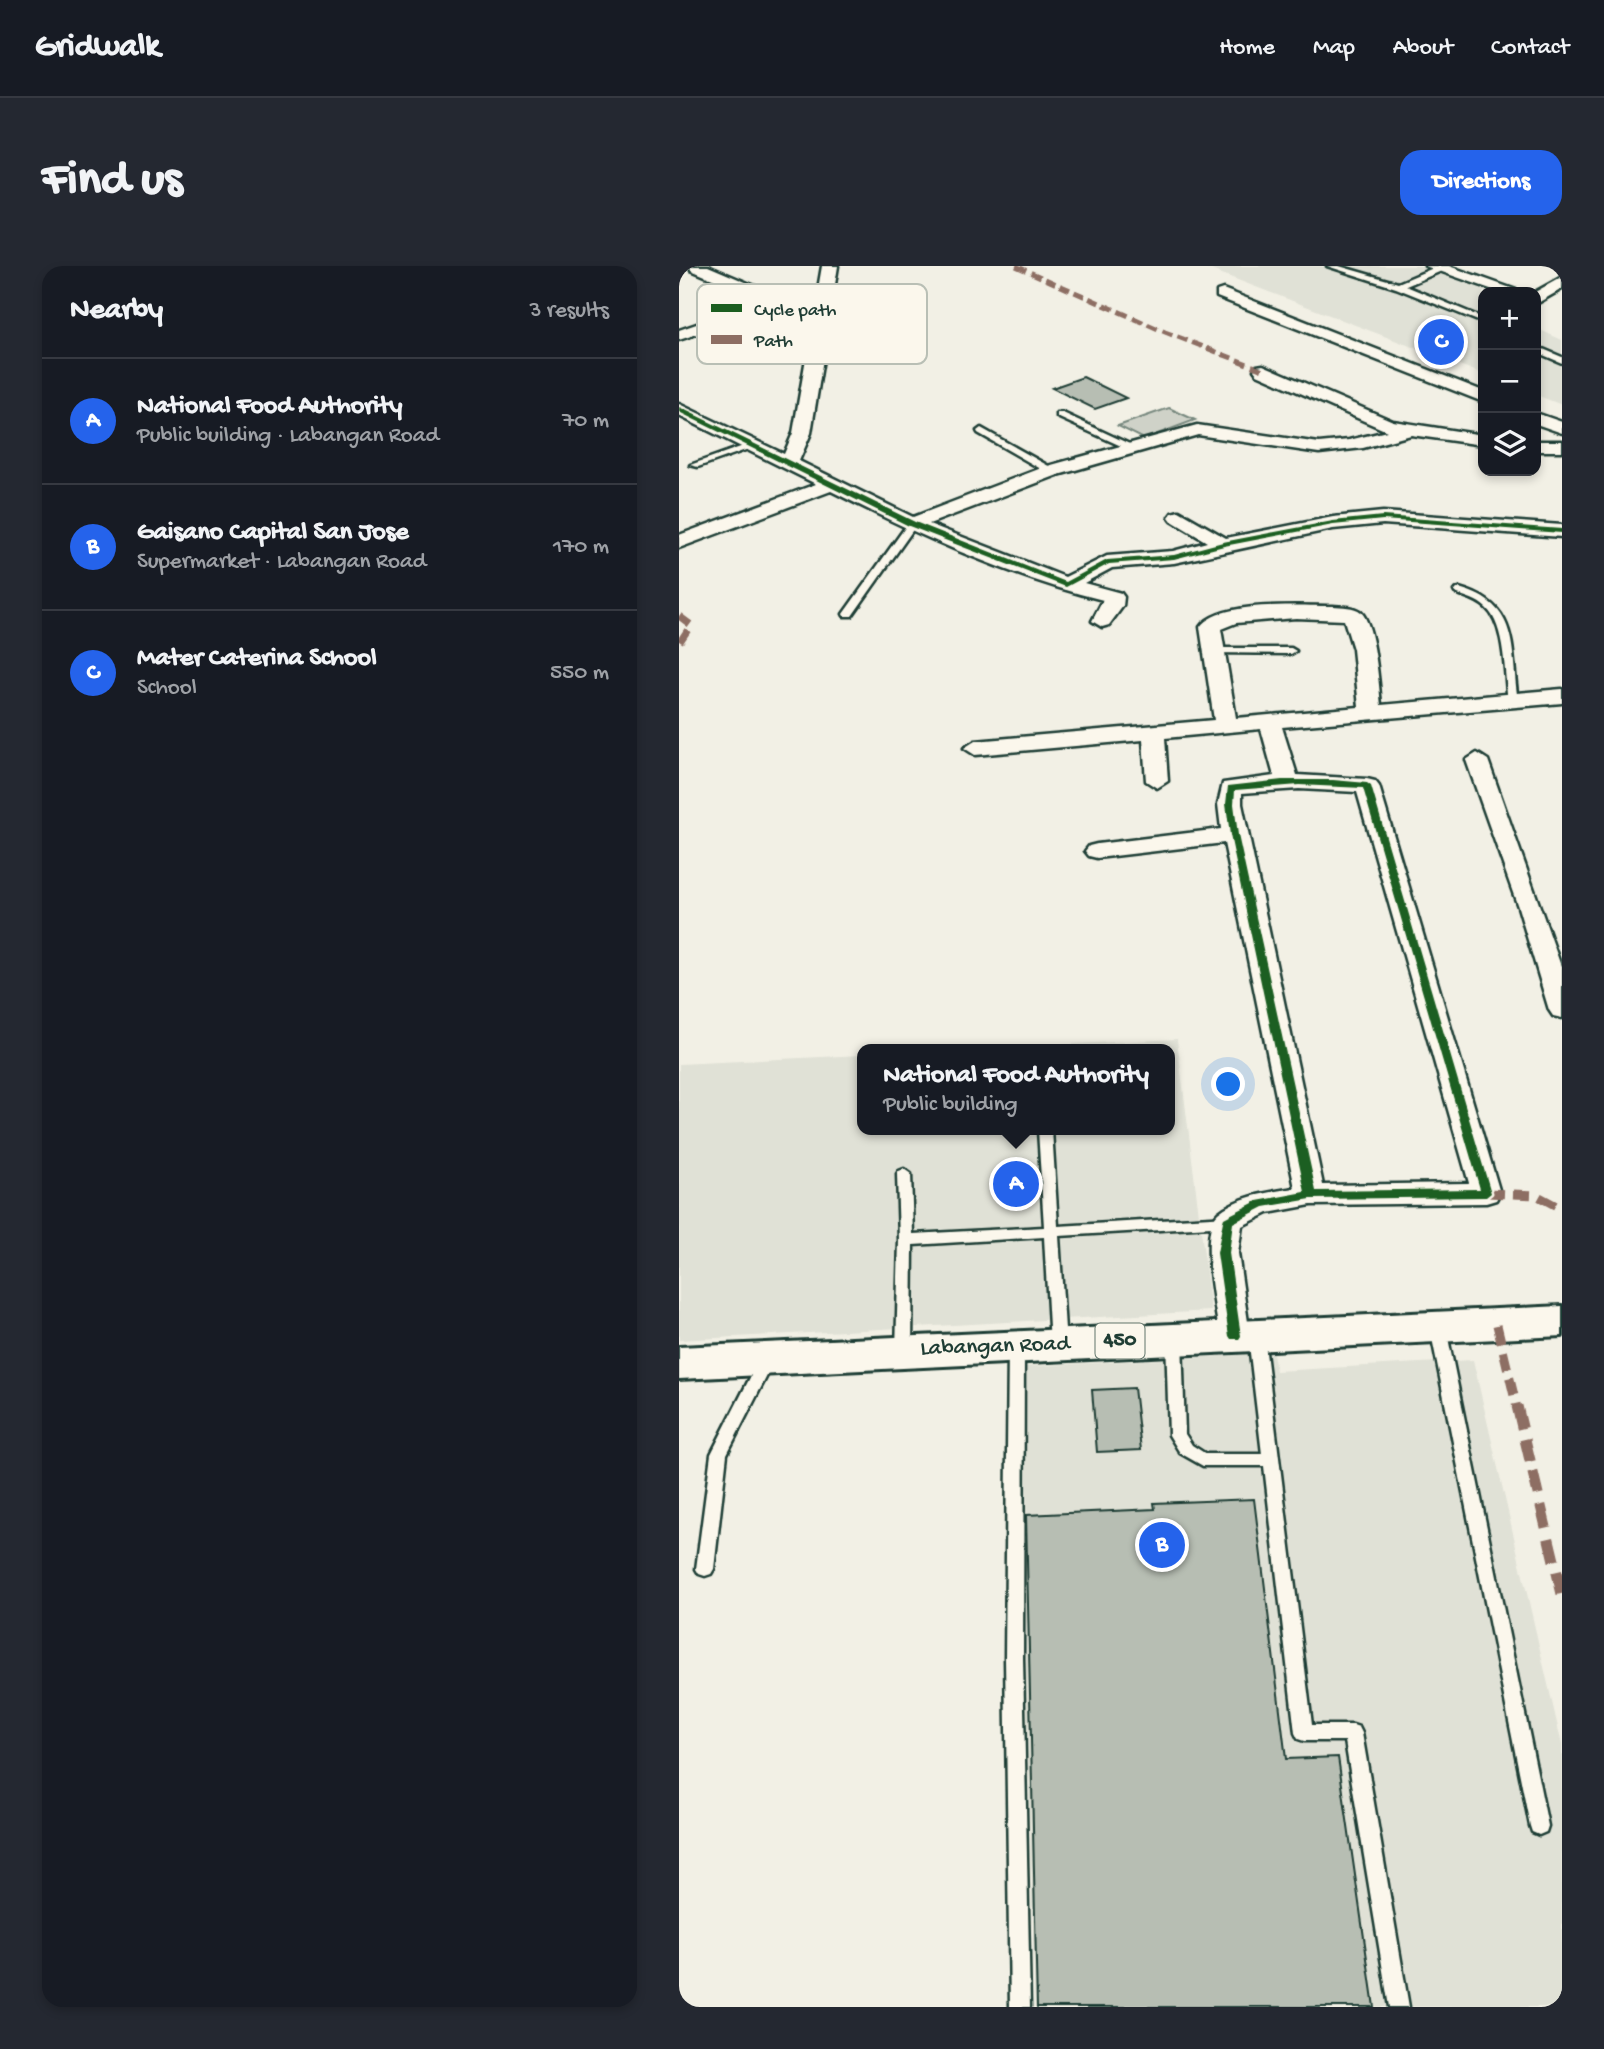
<!DOCTYPE html>
<meta charset="utf-8">
<style>
body{margin:0;font-family:"Gochi Hand",sans-serif;background:#242831;color:#f1f3f6}
.controls{position:absolute;right:21px;top:21px;display:grid;overflow:hidden;border-radius:14px;box-shadow:0 4px 10px #0003}
.controls button{width:63px;height:63px;display:grid;place-items:center;padding:0;border:0;border-bottom:2px solid #363941;background:#171b24;color:#f1f3f6;font:35px sans-serif}
.you{position:absolute;left:550px;top:819px;width:24px;height:24px;margin:-18px;border:5px solid #fff;border-radius:50%;background:#1a73e8;box-shadow:0 0 0 10px #1a73e833}
.badge{display:grid;place-items:center;width:46px;height:46px;border-radius:50%;background:#2563eb;color:#fff;font-size:23px;font-weight:700}
.pin{position:absolute;translate:-50% -50%;border:4px solid #fff;box-shadow:0 2px 7px #0006}
.popup{position:absolute;left:178px;top:778px;width:318px;height:91px;box-sizing:border-box;display:grid;place-content:center;border-radius:14px;background:#171b24;filter:drop-shadow(0 2px 5px #0005);font-size:23px;white-space:nowrap;color:#9ea1a6}
.popup b{font-size:26px;color:#f1f3f6}
.popup::after{content:'';position:absolute;left:50%;top:100%;margin-left:-14px;border:14px solid transparent;border-top-color:#171b24}
.list{margin:0;padding:0;list-style:none}
h2{display:flex;justify-content:space-between;align-items:center;height:91px;margin:0;padding:0 28px;font-size:30px}
h2 small{font-size:23px;font-weight:400;color:#9ea1a6}
.list li{display:grid;grid-template-columns:46px 1fr auto;gap:21px;align-items:center;box-sizing:border-box;height:126px;padding:0 28px;border-top:2px solid #363941}
.list b{display:block;font-size:26px;white-space:nowrap}
.list p{margin:0;font-size:23px;white-space:nowrap;color:#9ea1a6}
.list em{font-size:23px;font-style:normal;color:#9ea1a6}
.icon{flex:none;width:38px;height:38px;fill:none;stroke:currentColor;stroke-width:2;stroke-linecap:round;stroke-linejoin:round}
.map{position:relative;flex:none;width:883px;height:1741px;overflow:hidden;border-radius:21px}
header{display:flex;align-items:center;gap:42px;box-sizing:border-box;height:98px;padding:0 35px;background:#171b24;border-bottom:2px solid #363941}
header strong{font-size:33px}
nav{display:flex;gap:38px;margin-inline-start:auto;font-size:24px}
.intro{display:flex;align-items:center;justify-content:space-between;box-sizing:border-box;height:168px;padding:0 42px}
h1{margin:0;font-size:49px}
.button{padding:18px 32px;border-radius:21px;background:#2563eb;color:#fff;font-size:24px;font-weight:700}
main{display:flex;gap:42px;padding:0 42px}
aside{flex:1;background:#171b24;border-radius:21px;box-shadow:0 4px 10px #0003}
.map>svg:first-child{display:block}
.built{fill:#e0e1d6}
.green{fill:#cfd2c8;stroke:#77887e;stroke-width:2}
.building{fill:#b7beb3;stroke:#1f3d34;stroke-width:2}
.lines{fill:none;stroke-linecap:round;stroke-linejoin:round}
.lane-casing{stroke:#1f3d34;stroke-width:5}
.street-casing{stroke:#1f3d34;stroke-width:5}
.primary-casing{stroke:#1f3d34;stroke-width:6}
.lane{fill:#fbf7ec;fill-rule:evenodd}
.street{fill:#fbf7ec;fill-rule:evenodd}
.primary{fill:#fbf7ec;fill-rule:evenodd}
.quiet-far3{stroke:#8d6e63;stroke-width:5;stroke-dasharray:11 5;stroke-linecap:butt}
.quiet-far2{stroke:#8d6e63;stroke-width:7;stroke-dasharray:14 7;stroke-linecap:butt}
.quiet-far1{stroke:#8d6e63;stroke-width:9;stroke-dasharray:18 9;stroke-linecap:butt}
.quiet{stroke:#8d6e63;stroke-width:11;stroke-dasharray:23 11;stroke-linecap:butt}
.cycleway-casing{stroke:#fbf7ec;stroke-width:5}
.cycleway{fill:#1b5e20;fill-rule:evenodd}
.labels{text-anchor:middle;dominant-baseline:central;stroke-width:6;stroke-linejoin:round;paint-order:stroke}
.shield{fill:#fbf7ec;stroke:#61756b;stroke-width:2}
.shield-label{font-size:21px;font-weight:bold;fill:#1f3d34}
.street-label{font-size:23px;fill:#1f3d34;stroke:#fbf7ec}
.key{fill:#fbf7ec;stroke:#b9bfb5;stroke-width:2}
.key-label{font-size:19px;fill:#1f3d34}
</style>
<header>
<strong>Gridwalk</strong>
<nav><a>Home</a><a>Map</a><a>About</a><a>Contact</a></nav>
</header>
<div class="intro"><h1>Find us</h1><a class="button">Directions</a></div>
<main>
<aside>
<h2>Nearby<small>3 results</small></h2>
<ul class="list">
<li><span class="badge">A</span><div><b>National Food Authority</b><p>Public building · Labangan Road</p></div><em>70 m</em></li>
<li><span class="badge">B</span><div><b>Gaisano Capital San Jose</b><p>Supermarket · Labangan Road</p></div><em>170 m</em></li>
<li><span class="badge">C</span><div><b>Mater Caterina School</b><p>School</p></div><em>550 m</em></li>
</ul>
</aside>
<div class="map">
<svg width="883" height="1741" viewBox="0 0 883 1741">
<rect width="100%" height="100%" fill="#f2f0e5"/>
<filter id="ink" filterUnits="userSpaceOnUse"><feTurbulence type="fractalNoise" baseFrequency=".0143" numOctaves="2"/><feDisplacementMap in="SourceGraphic" scale="14" xChannelSelector="R" yChannelSelector="G"/><feConvolveMatrix kernelMatrix="1 2 1 2 8 2 1 2 1" color-interpolation-filters="sRGB"/></filter>
<g filter="url(#ink)">
<path class="built" d="M 522,0 L 749,0 L 830,26 L 804,26 L 804,108 Z
M 857,62 L 883,74 L 883,139 L 857,129 Z
M 498,773 L 532,1045 L 0,1074 L 0,798 L 183,789 L 183,864 L 491,864 L 491,783 L 296,783 Z
M 594,1087 L 597,1105 L 794,1094 L 883,1479 L 883,1741 L 356,1741 L 338,1101 Z"/>
<path class="green" d="M 490,142 L 516,154 L 465,173 L 439,160 Z"/>
<path class="building" d="M 404,111 L 447,132 L 416,143 L 373,122 Z
M 455,1122 L 462,1184 L 418,1186 L 413,1124 Z
M 575,1233 L 607,1493 L 659,1491 L 695,1741 L 358,1741 L 347,1249 L 476,1243 L 475,1237 Z"/>
<g class="lines">
<defs>
<path id="lane" d="M 648,0 L 660,0 L 719,17 L 759,0 L 765,0 L 765,4 L 727,20 L 804,52 L 804,57 L 717,22 Z
M 857,80 L 883,91 L 883,97 L 857,86 Z
M 378,147 L 384,147 L 459,182 L 451,184 L 378,151 Z
M 302,162 L 375,203 L 377,205 L 369,207 L 299,167 L 298,165 Z
M 70,178 L 78,180 L 19,201 L 11,199 Z
M 230,256 L 238,258 L 173,350 L 165,350 L 164,348 Z
M 780,322 C 842,339 831,382 839,434 L 838,436 L 834,437 L 829,434 C 825,409 827,360 807,342 C 799,334 787,331 776,327 L 775,325 Z
M 536,382 L 612,382 L 617,385 L 612,388 L 532,387 L 531,385 Z
M 359,864 L 373,864 L 379,960 L 549,950 L 556,955 L 549,960 L 380,970 L 387,1079 L 384,1083 L 374,1083 L 371,1079 L 365,971 L 234,979 L 233,1085 L 230,1089 L 220,1089 L 217,1085 L 220,974 L 218,908 L 220,905 L 225,903 L 232,908 L 234,968 L 365,961 Z
M 759,1056 L 764,1058 L 767,1062 L 869,1560 L 867,1566 L 860,1569 L 853,1566 L 851,1560 L 751,1062 L 754,1058 Z
M 577,1064 L 582,1066 L 585,1070 L 633,1459 L 674,1459 L 680,1461 L 683,1467 L 730,1741 L 710,1741 L 666,1475 L 625,1475 L 619,1473 L 616,1467 L 585,1200 L 524,1200 L 501,1187 L 490,1169 L 487,1072 L 490,1068 L 500,1068 L 503,1072 L 506,1168 L 513,1179 L 527,1188 L 583,1188 L 569,1070 L 572,1066 Z
M 337,1075 L 342,1077 L 345,1081 L 344,1392 L 351,1741 L 331,1741 L 326,1392 L 329,1081 L 332,1077 Z
M 88,1088 L 94,1090 L 96,1094 L 48,1188 L 35,1303 L 32,1308 L 26,1310 L 20,1308 L 17,1303 L 32,1188 L 82,1090 Z"/>
<path id="street" d="M 11,0 L 29,0 L 76,20 L 80,43 L 73,50 L 0,74 L 0,64 L 64,42 L 62,25 L 12,4 Z
M 143,0 L 159,0 L 132,167 L 120,195 L 234,251 L 365,201 L 518,159 L 640,177 L 670,174 L 708,165 L 578,108 L 575,104 L 578,100 L 584,99 L 714,155 L 804,169 L 804,179 L 732,169 L 684,182 L 640,187 L 519,169 L 379,209 L 250,258 L 386,311 L 428,290 L 494,285 L 528,276 L 493,255 L 490,251 L 493,247 L 500,245 L 547,272 L 654,251 L 704,246 L 883,259 L 883,271 L 704,258 L 654,263 L 495,297 L 433,302 L 405,317 L 442,327 L 445,331 L 444,340 L 430,359 L 423,361 L 413,355 L 424,334 C 330,311 239,269 152,225 L 0,282 L 0,269 L 137,218 L 0,150 L 0,138 L 105,188 L 114,167 Z
M 746,0 L 770,0 L 843,26 L 820,26 Z
M 883,11 L 883,23 L 857,38 L 856,26 Z
M 544,23 L 804,125 L 804,136 L 538,31 L 538,25 Z
M 857,147 L 883,156 L 883,167 L 857,158 Z
M 857,175 L 883,175 L 883,185 L 857,185 Z
M 654,340 C 663,341 675,340 682,346 C 696,359 700,420 702,439 L 883,423 L 883,437 L 603,461 L 618,509 L 688,513 L 696,515 L 700,520 L 821,927 L 817,934 L 807,937 L 632,939 L 589,947 L 563,960 L 559,987 L 571,1070 L 567,1078 L 556,1081 L 545,1078 L 541,1070 C 537,1045 519,965 539,947 C 559,930 591,926 616,922 L 545,577 L 418,592 L 410,590 L 406,585 L 410,580 L 418,578 L 542,563 L 539,538 L 544,517 L 595,510 L 582,463 L 486,472 L 489,515 L 478,522 L 467,515 L 464,474 L 296,489 L 285,482 L 296,475 L 535,454 L 521,361 C 540,334 623,340 654,340 ZM 617,352 L 665,354 L 674,383 L 680,441 L 557,452 L 542,363 L 557,357 ZM 620,523 L 678,526 L 790,917 L 644,919 L 563,538 L 563,527 Z
M 798,487 L 809,494 L 883,703 L 883,752 L 874,750 L 870,744 L 839,641 L 787,494 Z"/>
<path id="primary" d="M 883,1040 L 883,1070 L 0,1113 L 0,1081 Z"/>
</defs>
<use href="#lane" class="lane-casing"/>
<use href="#street" class="street-casing"/>
<use href="#primary" class="primary-casing"/>
<use href="#lane" class="lane"/>
<use href="#street" class="street"/>
<use href="#primary" class="primary"/>
<path class="quiet-far3" d="M 337,0 L 486,66 L 584,104"/>
<path class="quiet-far2" d="M 0,350 L 12,359 L 0,377"/>
<path class="quiet-far1" d="M 807,927 L 857,929 L 883,943
M 818,1059 L 838,1142"/>
<path class="quiet" d="M 838,1140 L 883,1328"/>
<defs>
<path id="cycleway" d="M 0,141 L 236,256 L 387,316 L 428,294 L 495,289 L 544,276 L 654,255 L 704,250 L 883,263 L 883,267 L 704,254 L 654,259 L 545,280 L 495,293 L 430,298 L 387,321 L 230,260 L 0,146 Z
M 603,514 L 654,514 L 688,517 L 692,520 L 812,927 L 807,931 L 632,933 L 585,941 L 554,957 L 550,987 L 562,1070 L 560,1073 L 552,1073 L 550,1070 L 538,987 L 544,955 L 545,952 L 578,935 L 626,926 L 551,569 L 547,538 L 549,520 ZM 620,519 L 684,522 L 801,923 L 637,925 L 559,569 L 555,538 L 556,524 Z"/>
</defs>
<use href="#cycleway" class="cycleway-casing"/>
<use href="#cycleway" class="cycleway"/>
</g>
</g>
<g class="labels">
<rect class="shield" x="416.5" y="1057.5" width="49" height="35" rx="5"/>
<g class="shield-label">
<text x="441" y="1075">450</text>
</g>
<g class="street-label">
<text transform="translate(316 1081) rotate(-2)">Labangan Road</text>
</g>
</g>
<rect x="18" y="18" width="230" height="80" rx="10" class="key"/>
<rect x="32" y="38" width="31" height="8" fill="#1b5e20"/>
<rect x="32" y="69" width="31" height="9" fill="#8d6e63"/>
<g class="key-label">
<text x="75" y="49">Cycle path</text>
<text x="75" y="80">Path</text>
</g>
</svg>
<div class="controls">
<button>+</button>
<button>−</button>
<button><svg class="icon" aria-label="layers" viewBox="0 0 24 24"><path d="M12 4l9 5-9 5-9-5zM3 14l9 5 9-5"/></svg></button>
</div>
<div class="you"></div>
<div class="pin badge" style="left:337px;top:918px">A</div>
<div class="popup"><b>National Food Authority</b>Public building</div>
<div class="pin badge" style="left:483px;top:1279px">B</div>
<div class="pin badge" style="left:762px;top:76px">C</div>
</div>
</main>
